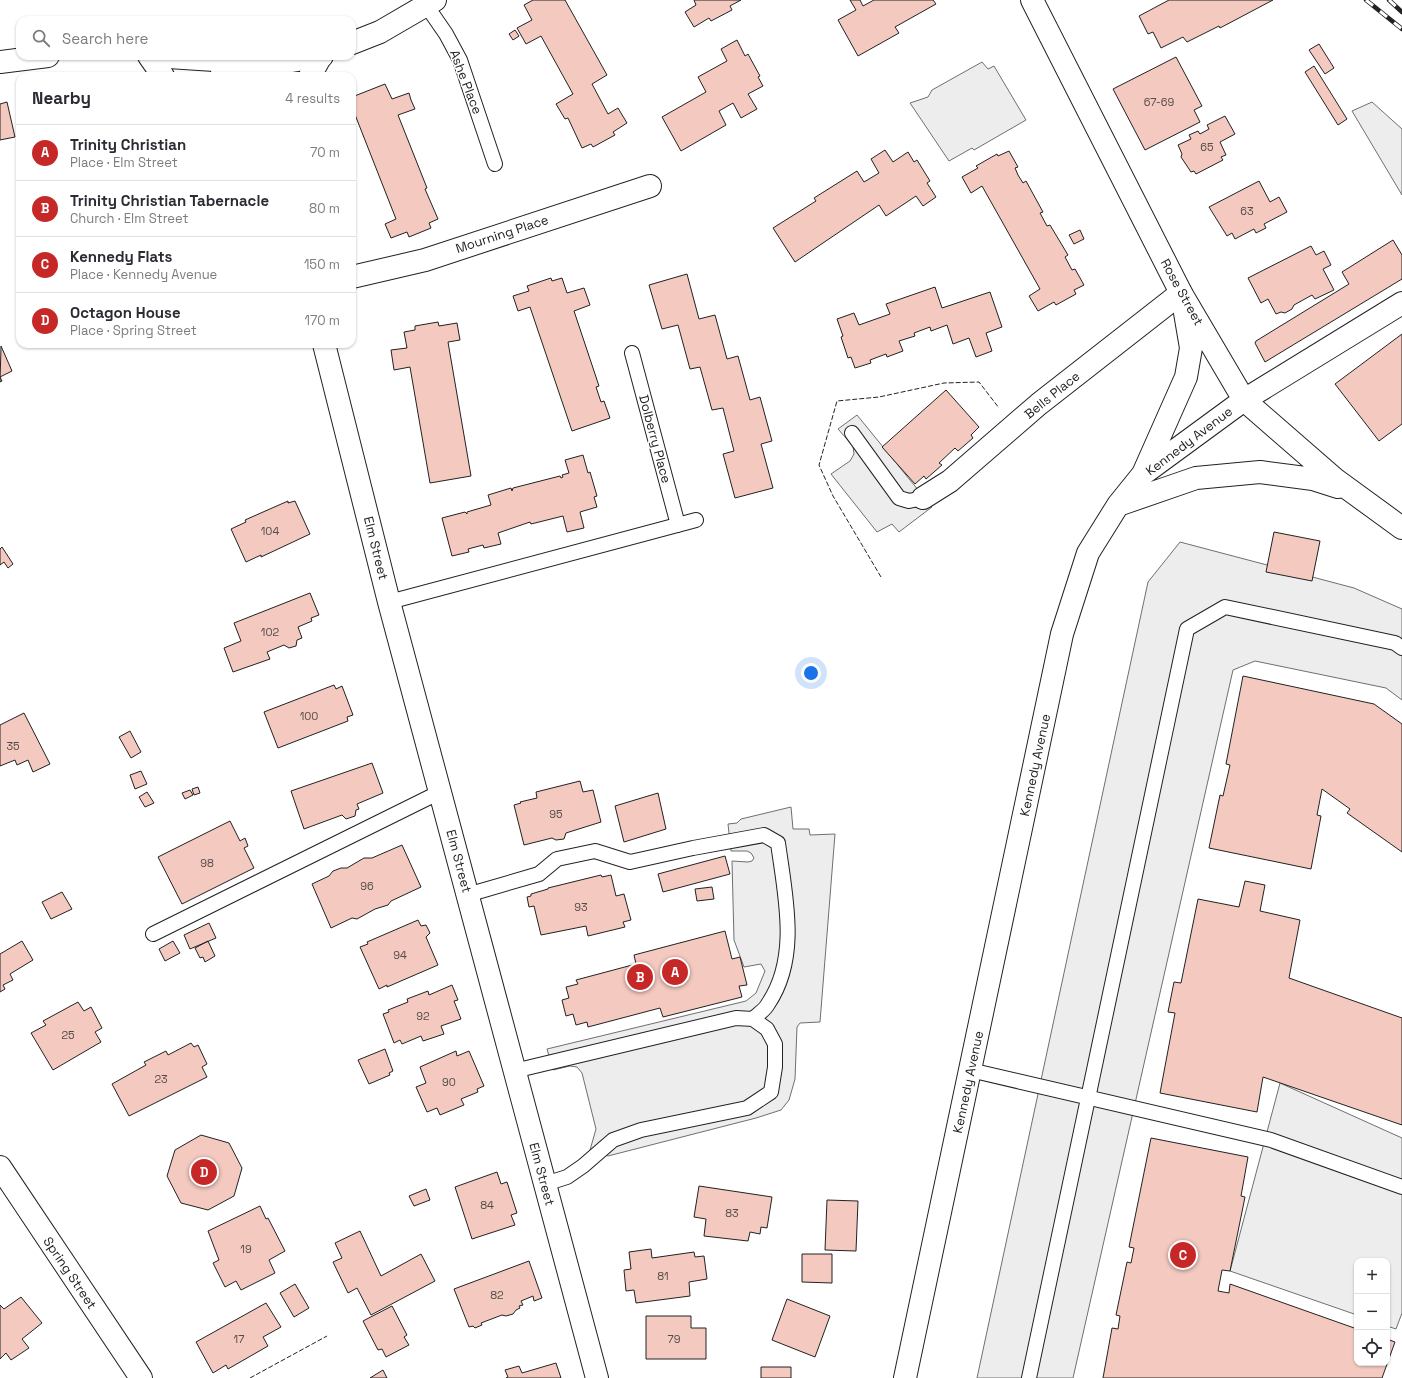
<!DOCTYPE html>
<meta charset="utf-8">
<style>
body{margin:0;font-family:"Space Grotesk",sans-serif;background:#f2f2f3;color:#2b2b33}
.controls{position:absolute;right:12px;bottom:12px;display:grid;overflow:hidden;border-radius:8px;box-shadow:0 1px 3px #0004}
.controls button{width:36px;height:36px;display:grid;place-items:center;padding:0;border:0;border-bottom:1px solid #e1e1e2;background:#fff;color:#2b2b33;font:20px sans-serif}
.you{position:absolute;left:811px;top:673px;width:14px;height:14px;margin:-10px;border:3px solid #fff;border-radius:50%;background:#1a73e8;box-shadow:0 0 0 6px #1a73e833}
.badge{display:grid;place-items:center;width:26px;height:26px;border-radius:50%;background:#c62828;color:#fff;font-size:13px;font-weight:700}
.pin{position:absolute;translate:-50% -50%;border:2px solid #fff;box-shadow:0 1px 4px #0006}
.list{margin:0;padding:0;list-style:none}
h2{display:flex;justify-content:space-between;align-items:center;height:52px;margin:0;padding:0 16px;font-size:17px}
h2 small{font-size:13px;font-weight:400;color:#7c7c81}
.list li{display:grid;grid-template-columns:26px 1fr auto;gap:12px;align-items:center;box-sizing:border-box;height:56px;padding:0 16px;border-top:1px solid #e1e1e2}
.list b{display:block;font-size:15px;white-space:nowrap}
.list p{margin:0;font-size:13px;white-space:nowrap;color:#7c7c81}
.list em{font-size:13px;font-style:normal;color:#7c7c81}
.icon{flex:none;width:22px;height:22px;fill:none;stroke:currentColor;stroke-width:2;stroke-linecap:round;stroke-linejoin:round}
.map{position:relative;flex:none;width:1402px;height:1378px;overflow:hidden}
.search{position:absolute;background:#fff;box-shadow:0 1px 3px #0004;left:16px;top:16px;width:340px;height:44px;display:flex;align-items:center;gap:10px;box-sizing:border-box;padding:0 14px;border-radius:12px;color:#7c7c81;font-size:15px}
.panel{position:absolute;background:#fff;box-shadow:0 1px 3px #0004;left:16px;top:72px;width:340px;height:276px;border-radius:12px}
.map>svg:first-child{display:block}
.parking{fill:#ededed;stroke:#6f6f6f}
.building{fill:#f3c9c0;stroke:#222}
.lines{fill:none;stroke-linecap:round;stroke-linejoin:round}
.lane-casing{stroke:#222;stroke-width:16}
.street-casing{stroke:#222;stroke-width:24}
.secondary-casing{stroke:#222;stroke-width:24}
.lane{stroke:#fff;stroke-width:14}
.street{stroke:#fff;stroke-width:22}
.secondary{stroke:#fff;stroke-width:22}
.rail-casing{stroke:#222;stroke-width:4.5}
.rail{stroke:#fff;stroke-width:3;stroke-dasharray:9;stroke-linecap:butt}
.fence{stroke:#222;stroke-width:1;stroke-dasharray:5 2;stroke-linecap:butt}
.labels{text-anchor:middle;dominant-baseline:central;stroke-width:3;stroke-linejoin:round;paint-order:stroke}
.number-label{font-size:11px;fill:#564c4a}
.street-label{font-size:13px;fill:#222;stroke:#fff}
</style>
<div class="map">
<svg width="1402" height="1378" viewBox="0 0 1402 1378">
<rect width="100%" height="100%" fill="#fff"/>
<path class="parking" d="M 982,62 L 988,69 L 994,66 L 1026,120 L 974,150 L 972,148 L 949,161 L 910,103 L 928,97 L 932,90 Z
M 1372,102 L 1402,129 L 1402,195 L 1352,111 Z
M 857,415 L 932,507 L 899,532 L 892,524 L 877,532 L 831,474 L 850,461 L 854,454 L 853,446 L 838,429 Z
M 1180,542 L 1354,588 L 1402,609 L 1402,700 L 1386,688 L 1255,661 L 1233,670 L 1073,1378 L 977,1378 L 1148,582 Z
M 791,807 L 793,829 L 809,829 L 810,835 L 835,834 L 820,1022 L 800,1023 L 797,1027 L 795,1079 L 789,1100 L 781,1110 L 756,1118 L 608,1156 L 590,1150 L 596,1129 L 582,1073 L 577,1067 L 570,1066 L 553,1070 L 547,1049 L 746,1001 L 756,993 L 765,971 L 761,964 L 744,967 L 734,940 L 732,861 L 748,862 L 752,861 L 754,858 L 751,853 L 747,851 L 731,851 L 728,824 L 737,823 L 741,819 Z
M 1280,1083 L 1402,1138 L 1402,1313 L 1396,1329 L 1387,1326 L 1387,1261 L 1357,1261 L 1357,1315 L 1230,1271 Z"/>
<path class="building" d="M 533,0 L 565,0 L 607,75 L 592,84 L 608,114 L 618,108 L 627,123 L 613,132 L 615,135 L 593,147 L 591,144 L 582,148 L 568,118 L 565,119 L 556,104 L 573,94 L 541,36 L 526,44 L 517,28 L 532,20 L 524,5 Z
M 694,0 L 741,0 L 730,6 L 732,10 L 711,21 L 709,18 L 694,27 L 685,12 L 696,5 Z
M 850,0 L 860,0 L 863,6 L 874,0 L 933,0 L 936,4 L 895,27 L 899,33 L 858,56 L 838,20 L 856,10 Z
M 1169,0 L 1273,0 L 1220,28 L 1219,26 L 1187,42 L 1183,37 L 1161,48 L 1153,32 L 1148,34 L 1139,16 Z
M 515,30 L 519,36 L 513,40 L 509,34 Z
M 737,40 L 745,56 L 748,54 L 760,76 L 758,77 L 763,86 L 748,94 L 757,109 L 741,118 L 733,103 L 719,111 L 726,125 L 681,151 L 662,117 L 706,92 L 698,77 L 727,61 L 721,49 Z
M 1319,44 L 1334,68 L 1325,74 L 1309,50 Z
M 1176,57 L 1202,106 L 1194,110 L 1200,122 L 1145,150 L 1113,89 Z
M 1314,66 L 1347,119 L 1338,125 L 1305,72 Z
M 385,84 L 392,99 L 409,93 L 411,100 L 415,109 L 398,115 L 427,188 L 425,189 L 438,219 L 429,223 L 431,228 L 409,237 L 407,232 L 391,238 L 385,224 L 396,219 L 352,107 L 352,97 Z
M 7,102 L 15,137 L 0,140 L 0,104 Z
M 1225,116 L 1235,134 L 1220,142 L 1226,155 L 1221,157 L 1223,160 L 1196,174 L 1194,171 L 1191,172 L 1181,157 L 1182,154 L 1178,145 L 1191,139 L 1189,135 L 1198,131 L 1200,134 L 1209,129 L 1207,125 Z
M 885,150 L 893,162 L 908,152 L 914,162 L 917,160 L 930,181 L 927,183 L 936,197 L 923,206 L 916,196 L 886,216 L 879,205 L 795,262 L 773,228 L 816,201 L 814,198 L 857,171 L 864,182 L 879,173 L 871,159 Z
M 1009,151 L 1018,167 L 1015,168 L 1018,175 L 1023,183 L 1026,181 L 1043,212 L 1040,213 L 1047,226 L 1050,225 L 1068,255 L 1065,257 L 1072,270 L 1075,269 L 1084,285 L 1074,290 L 1076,294 L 1056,305 L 1054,302 L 1038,311 L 1029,296 L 1040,289 L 982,186 L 971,193 L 962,177 L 978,168 L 976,166 L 997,154 L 998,156 Z
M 1259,181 L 1270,202 L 1279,197 L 1287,212 L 1264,224 L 1266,228 L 1256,233 L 1254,229 L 1235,239 L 1232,233 L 1227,236 L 1209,207 Z
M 1080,230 L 1084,239 L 1074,244 L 1069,235 Z
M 1393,240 L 1402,255 L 1402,279 L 1265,362 L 1255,343 L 1256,341 L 1349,284 L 1342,272 Z
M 1311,246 L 1316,255 L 1324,251 L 1331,265 L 1323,269 L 1334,290 L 1315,299 L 1312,295 L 1294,305 L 1292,309 L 1285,313 L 1281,312 L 1276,314 L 1268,299 L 1261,303 L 1248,278 Z
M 687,274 L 699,319 L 715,315 L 727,359 L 738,356 L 750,400 L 760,397 L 772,441 L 761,444 L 773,488 L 735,498 L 723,454 L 734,451 L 723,408 L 712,410 L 700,367 L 690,369 L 678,325 L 662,329 L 649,285 Z
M 551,278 L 552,281 L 562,278 L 567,293 L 584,288 L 590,305 L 574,311 L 599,386 L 596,387 L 601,402 L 604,401 L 610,418 L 572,431 L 530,307 L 518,311 L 513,296 L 529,291 L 527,286 Z
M 935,287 L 942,308 L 990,292 L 1002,327 L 986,333 L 992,351 L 976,357 L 969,338 L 953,344 L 947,325 L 931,331 L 930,327 L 914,333 L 915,336 L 899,341 L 903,351 L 887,357 L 886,354 L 870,360 L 871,363 L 855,368 L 851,357 L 848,358 L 841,337 L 843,336 L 837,319 L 854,313 L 859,325 L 890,314 L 886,304 Z
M 438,322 L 439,326 L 457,323 L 460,340 L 448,342 L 471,476 L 430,483 L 410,367 L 394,370 L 391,350 L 407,348 L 404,332 L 415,330 L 415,326 Z
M 1402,334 L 1402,424 L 1379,441 L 1335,384 Z
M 1,346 L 12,371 L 0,377 L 2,381 L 0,382 Z
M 946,390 L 979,427 L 971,435 L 973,438 L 958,451 L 955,448 L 939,463 L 942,465 L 926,479 L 924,476 L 915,484 L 882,447 Z
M 583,455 L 588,473 L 590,472 L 597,496 L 594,497 L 597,507 L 580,512 L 584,528 L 567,532 L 563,516 L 531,524 L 530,522 L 498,533 L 501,544 L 484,548 L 483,545 L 468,549 L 469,552 L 452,556 L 442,518 L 465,512 L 467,514 L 467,512 L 491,505 L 488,495 L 511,488 L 512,491 L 513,488 L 560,476 L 561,478 L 563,477 L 562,475 L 569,473 L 565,460 Z
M 288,501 L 288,503 L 295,501 L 310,534 L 261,557 L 261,555 L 246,562 L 231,529 L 246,522 L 245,520 Z
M 1274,532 L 1320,541 L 1312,581 L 1266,572 Z
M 2,547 L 13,564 L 8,568 L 4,562 L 0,565 L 0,549 Z
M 310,593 L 319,615 L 311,618 L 312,621 L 298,627 L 302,638 L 297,640 L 296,646 L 289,648 L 284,645 L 267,652 L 270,659 L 233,672 L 224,648 L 241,641 L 234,623 Z
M 1243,676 L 1374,704 L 1402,724 L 1402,852 L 1347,813 L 1350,809 L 1322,789 L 1317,815 L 1321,816 L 1311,869 L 1209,848 L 1220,795 L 1223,796 L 1230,765 L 1226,764 Z
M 334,685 L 336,689 L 342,686 L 353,715 L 347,717 L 348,721 L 278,748 L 264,712 Z
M 24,713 L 50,764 L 33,772 L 28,760 L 17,765 L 15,760 L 0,766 L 0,725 Z
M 130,731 L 141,752 L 131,758 L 119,737 Z
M 372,763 L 383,793 L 357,804 L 359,809 L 356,810 L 355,816 L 346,819 L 342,815 L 304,829 L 291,791 Z
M 141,771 L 147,784 L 135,789 L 130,775 Z
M 580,781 L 583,792 L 593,790 L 601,822 L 566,833 L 564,839 L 556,840 L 552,838 L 524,845 L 514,805 L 521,803 L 520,802 L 537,798 L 536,792 Z
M 198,787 L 200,793 L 194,795 L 192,789 Z
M 190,790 L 193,795 L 185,799 L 182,793 Z
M 147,792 L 154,803 L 145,807 L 139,797 Z
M 658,793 L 666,829 L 624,842 L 615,806 Z
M 230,821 L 240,841 L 245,838 L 248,846 L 244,848 L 254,868 L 182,904 L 158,857 Z
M 402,845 L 421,887 L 391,901 L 388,905 L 375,909 L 357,919 L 352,918 L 331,928 L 312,884 L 329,876 L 333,871 L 341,868 L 347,868 L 364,858 L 372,858 Z
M 725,856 L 730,874 L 663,892 L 658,874 Z
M 601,875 L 602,877 L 611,875 L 616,896 L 624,894 L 631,920 L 623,922 L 625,927 L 588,936 L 586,926 L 541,935 L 534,906 L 529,907 L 527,897 L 531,896 L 531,894 L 548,889 L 548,888 Z
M 1245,881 L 1265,885 L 1260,911 L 1300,920 L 1289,978 L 1402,1018 L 1402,1125 L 1263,1077 L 1257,1112 L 1160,1093 L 1175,1013 L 1168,1012 L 1174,982 L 1181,983 L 1198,899 L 1239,907 Z
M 712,887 L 714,899 L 697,901 L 695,889 Z
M 62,892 L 72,909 L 51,919 L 42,902 Z
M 418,920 L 421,926 L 426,925 L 430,933 L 426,937 L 438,965 L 387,987 L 387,985 L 379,989 L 360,947 L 368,944 L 367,942 Z
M 209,923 L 216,938 L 190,949 L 184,935 Z
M 725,931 L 732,959 L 740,957 L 747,985 L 739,986 L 742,997 L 663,1017 L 660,1008 L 588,1027 L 587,1022 L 576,1025 L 573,1014 L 566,1016 L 562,1000 L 569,998 L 566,987 L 578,984 L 576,980 L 636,964 L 634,955 Z
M 22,941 L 33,960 L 10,974 L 13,980 L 3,985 L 5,989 L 0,992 L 0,954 Z
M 173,941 L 180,953 L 165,961 L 159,949 Z
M 208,941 L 215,956 L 205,962 L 203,957 L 200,958 L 195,948 Z
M 452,985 L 458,1000 L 454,1001 L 461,1019 L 441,1026 L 444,1034 L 423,1041 L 421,1036 L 402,1044 L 400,1040 L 394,1043 L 383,1014 L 389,1012 L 388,1010 L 408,1002 L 407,999 L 428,991 L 429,995 Z
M 78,1002 L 84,1011 L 91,1007 L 102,1028 L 95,1032 L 101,1042 L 53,1070 L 31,1033 L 46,1025 L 43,1021 Z
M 191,1043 L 194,1047 L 198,1045 L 207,1064 L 202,1067 L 207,1077 L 129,1116 L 112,1084 L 146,1065 L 144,1062 L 166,1051 L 168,1055 Z
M 385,1049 L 393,1071 L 389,1073 L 390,1075 L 369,1084 L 358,1060 Z
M 456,1051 L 457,1056 L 469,1051 L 484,1086 L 477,1089 L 478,1092 L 461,1099 L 464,1105 L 440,1115 L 437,1108 L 427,1112 L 416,1087 L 426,1083 L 420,1067 Z
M 201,1135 L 229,1143 L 242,1168 L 234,1196 L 208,1210 L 181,1203 L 167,1176 L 175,1150 Z
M 1151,1138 L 1248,1157 L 1241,1196 L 1245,1197 L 1230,1271 L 1222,1270 L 1218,1291 L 1229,1293 L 1230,1284 L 1357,1329 L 1357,1363 L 1387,1363 L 1387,1339 L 1395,1342 L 1382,1378 L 1103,1378 L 1112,1328 L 1118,1329 L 1120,1316 L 1116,1315 L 1127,1262 L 1131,1263 L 1134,1248 L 1129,1247 Z
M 497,1172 L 501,1184 L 507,1182 L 517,1213 L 511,1215 L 515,1225 L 472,1239 L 455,1187 Z
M 699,1186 L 772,1197 L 767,1228 L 761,1227 L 760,1234 L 750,1232 L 748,1241 L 704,1236 L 706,1219 L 694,1217 Z
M 426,1189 L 430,1200 L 414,1206 L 409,1196 Z
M 827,1200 L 858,1201 L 856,1251 L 825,1250 Z
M 260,1206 L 266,1219 L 268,1218 L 285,1251 L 269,1260 L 275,1273 L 241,1290 L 236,1281 L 225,1287 L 213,1263 L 219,1260 L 208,1231 Z
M 360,1231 L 381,1276 L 421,1254 L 435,1281 L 371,1315 L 357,1288 L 348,1293 L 333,1262 L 342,1258 L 335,1243 Z
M 651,1249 L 652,1258 L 694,1252 L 695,1257 L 704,1256 L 707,1279 L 689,1282 L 690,1296 L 636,1303 L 634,1290 L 626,1291 L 624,1270 L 631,1269 L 629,1252 Z
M 802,1254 L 832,1254 L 832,1283 L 802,1282 Z
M 529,1261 L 542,1298 L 534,1301 L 533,1296 L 521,1301 L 523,1305 L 519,1306 L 520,1308 L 516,1310 L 513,1314 L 506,1316 L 502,1315 L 481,1323 L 482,1325 L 475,1328 L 473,1326 L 469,1327 L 454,1289 Z
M 295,1284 L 309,1308 L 294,1317 L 280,1293 Z
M 21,1297 L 42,1323 L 22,1339 L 29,1348 L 11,1360 L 6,1353 L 0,1359 L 0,1305 L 4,1309 Z
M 787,1299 L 830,1316 L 815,1357 L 772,1340 Z
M 266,1303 L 281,1327 L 263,1337 L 268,1346 L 228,1369 L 226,1365 L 213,1373 L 196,1342 Z
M 392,1306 L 407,1335 L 404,1337 L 409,1345 L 386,1357 L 382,1349 L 378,1350 L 363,1321 Z
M 646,1316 L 691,1316 L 691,1328 L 706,1328 L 706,1359 L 646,1359 Z
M 556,1363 L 561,1378 L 506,1378 L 508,1377 L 505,1370 L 519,1366 L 522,1373 Z
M 761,1367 L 791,1367 L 791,1378 L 761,1378 Z
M 383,1370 L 387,1378 L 370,1378 Z"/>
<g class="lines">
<defs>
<path id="lane" d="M 426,5 L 446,34 L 460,60 L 495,164
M 632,353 L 678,525
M 852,433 L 899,498 L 909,501 L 923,498
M 389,602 L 696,520
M 467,895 L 539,874 L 557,859 L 595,851 L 630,862 L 693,848 L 764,835 L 778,843 C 785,895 800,957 768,1004 C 765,1010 758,1014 753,1019
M 153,934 L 440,792
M 970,1070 L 1271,1140 L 1402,1187
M 514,1071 L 736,1018 L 753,1019 L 767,1029 L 775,1044 L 775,1067 L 771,1092 L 747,1108 L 641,1130 L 613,1140 L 583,1166 L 567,1177 L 545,1184
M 1029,1378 L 1187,629 L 1225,607 L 1395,643 L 1402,648"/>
<path id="street" d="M 149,56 L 163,76
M 221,76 L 231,61
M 310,76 L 321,56
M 352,277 L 425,260 L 650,186
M 324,344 L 389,602 L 597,1378
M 1244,400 L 1402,303
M 923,498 L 950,481 L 1039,404 L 1181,293"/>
<path id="secondary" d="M 1032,0 L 1181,293 L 1244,400 L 1336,480 L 1402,528
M 352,43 L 380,32 L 435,0
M 153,56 L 274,64 L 322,56
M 0,62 L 48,56
M 1143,474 L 1186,377 L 1191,348 L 1184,307
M 1118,505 L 1196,478 L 1260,472 L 1313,479 L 1338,487
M 0,1167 L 141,1378
M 905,1378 L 1062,634 L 1088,553 L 1118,505 L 1143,474 L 1244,400"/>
</defs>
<use href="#lane" class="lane-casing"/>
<use href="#street" class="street-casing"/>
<use href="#secondary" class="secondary-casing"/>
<use href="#lane" class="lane"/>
<use href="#street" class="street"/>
<use href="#secondary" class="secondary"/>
<defs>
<path id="rail" d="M 1366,0 L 1402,29
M 1389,0 L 1402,12"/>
</defs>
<use href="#rail" class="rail-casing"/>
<use href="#rail" class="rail"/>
<path class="fence" d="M 881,577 L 833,496 L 819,465 L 837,401 L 879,397 L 944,383 L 979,382 L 999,408
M 250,1378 L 327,1336"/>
</g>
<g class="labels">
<g class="number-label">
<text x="1159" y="102">67-69</text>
<text x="1207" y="147">65</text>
<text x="1247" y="211">63</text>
<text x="270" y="531">104</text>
<text x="270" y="632">102</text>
<text x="309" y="716">100</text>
<text x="13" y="746">35</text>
<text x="556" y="814">95</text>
<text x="207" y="863">98</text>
<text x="367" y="886">96</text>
<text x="581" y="907">93</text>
<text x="400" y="955">94</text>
<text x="423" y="1016">92</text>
<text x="68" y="1035">25</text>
<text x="161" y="1079">23</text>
<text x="449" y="1082">90</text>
<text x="487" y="1205">84</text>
<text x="732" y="1213">83</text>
<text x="246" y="1249">19</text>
<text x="663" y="1276">81</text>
<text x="497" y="1295">82</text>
<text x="239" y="1339">17</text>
<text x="674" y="1339">79</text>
</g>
<g class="street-label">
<text transform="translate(466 82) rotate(69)">Ashe Place</text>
<text transform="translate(502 234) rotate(-18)">Mourning Place</text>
<text transform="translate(1182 292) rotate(61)">Rose Street</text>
<text transform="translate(1052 395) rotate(-39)">Bells Place</text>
<text transform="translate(655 439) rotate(75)">Dolberry Place</text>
<text transform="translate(1189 441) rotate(-37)">Kennedy Avenue</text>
<text transform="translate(376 548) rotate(76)">Elm Street</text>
<text transform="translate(1035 765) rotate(-78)">Kennedy Avenue</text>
<text transform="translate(459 861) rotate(75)">Elm Street</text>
<text transform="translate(968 1082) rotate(-78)">Kennedy Avenue</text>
<text transform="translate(542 1174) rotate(75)">Elm Street</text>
<text transform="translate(70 1273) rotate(56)">Spring Street</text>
</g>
</g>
</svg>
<div class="controls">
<button>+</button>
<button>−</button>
<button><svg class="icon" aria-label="locate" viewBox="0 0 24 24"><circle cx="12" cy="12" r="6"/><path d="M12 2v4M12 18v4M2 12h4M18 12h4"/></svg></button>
</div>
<div class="you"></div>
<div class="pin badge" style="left:675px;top:972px">A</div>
<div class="pin badge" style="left:640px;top:977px">B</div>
<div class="pin badge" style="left:1183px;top:1255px">C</div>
<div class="pin badge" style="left:204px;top:1172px">D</div>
<div class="search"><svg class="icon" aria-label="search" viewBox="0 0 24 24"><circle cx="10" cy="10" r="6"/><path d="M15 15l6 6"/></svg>Search here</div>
<section class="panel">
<h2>Nearby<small>4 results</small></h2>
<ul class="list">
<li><span class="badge">A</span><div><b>Trinity Christian</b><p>Place · Elm Street</p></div><em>70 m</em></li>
<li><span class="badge">B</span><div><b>Trinity Christian Tabernacle</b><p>Church · Elm Street</p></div><em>80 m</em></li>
<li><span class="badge">C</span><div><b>Kennedy Flats</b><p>Place · Kennedy Avenue</p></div><em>150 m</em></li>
<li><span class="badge">D</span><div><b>Octagon House</b><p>Place · Spring Street</p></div><em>170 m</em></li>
</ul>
</section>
</div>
